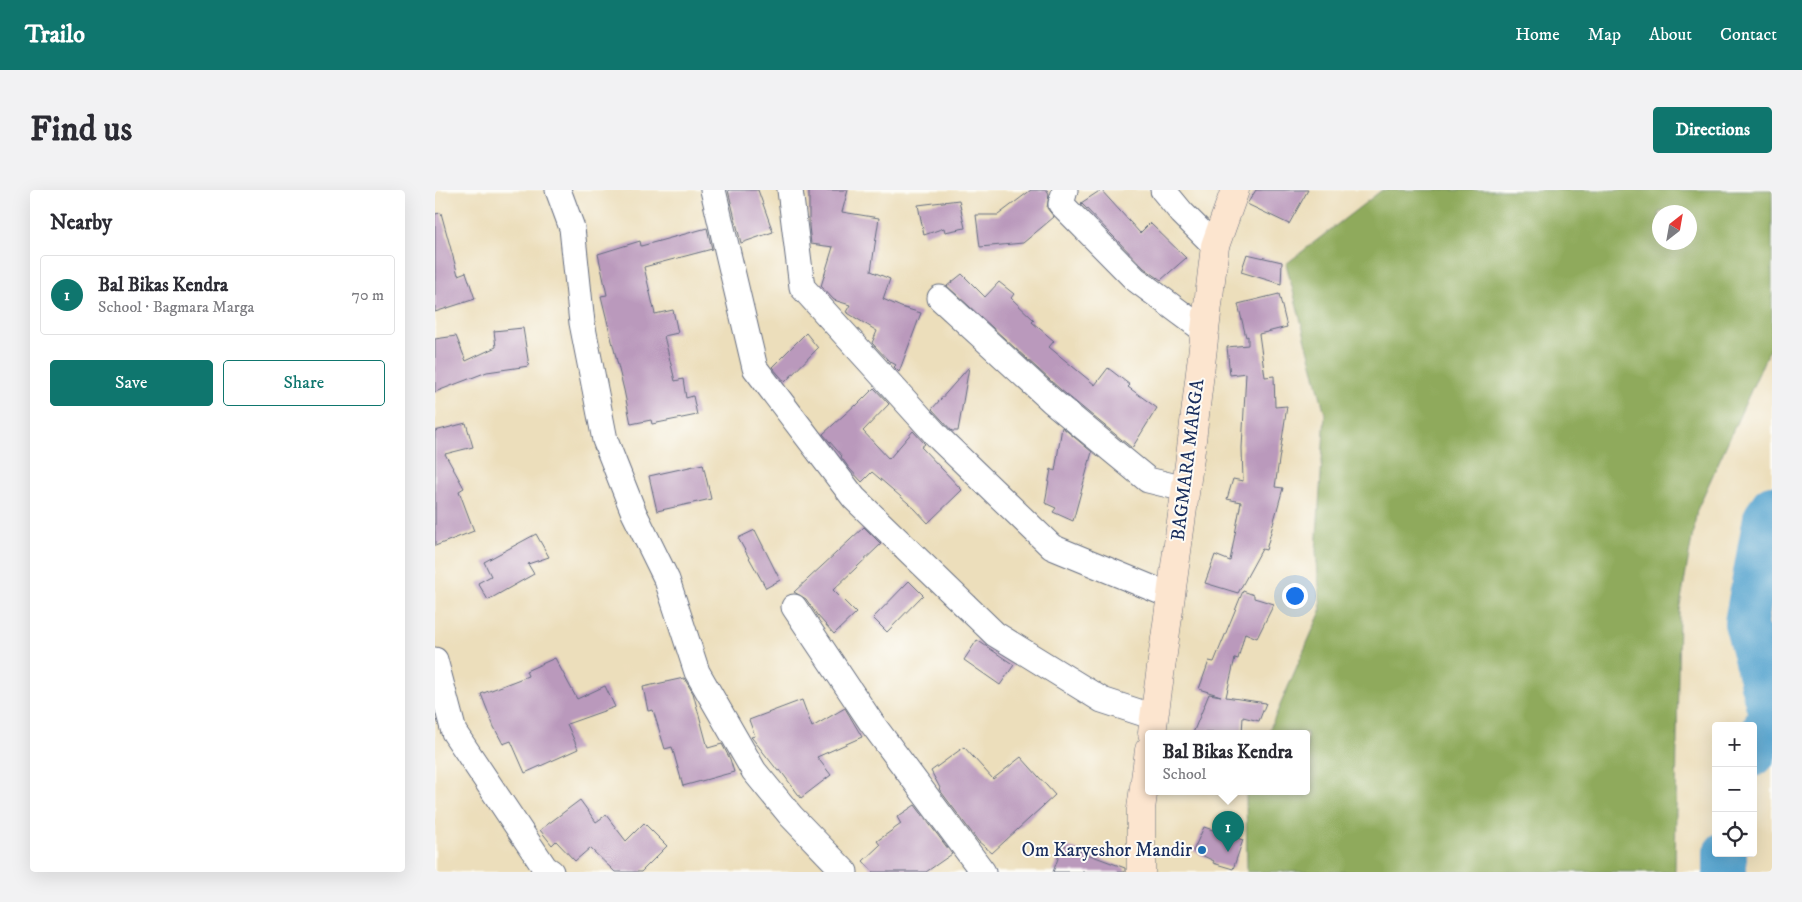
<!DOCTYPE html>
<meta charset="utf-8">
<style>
body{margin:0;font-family:"IM FELL DW Pica",serif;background:#f2f2f3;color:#2b2b33}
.controls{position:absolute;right:15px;bottom:15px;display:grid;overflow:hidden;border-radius:5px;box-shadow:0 5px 20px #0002}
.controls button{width:45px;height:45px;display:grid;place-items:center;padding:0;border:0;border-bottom:1px solid #e1e1e2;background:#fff;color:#2b2b33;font:25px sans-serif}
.compass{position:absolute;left:1217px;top:15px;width:45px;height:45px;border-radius:50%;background:#fff;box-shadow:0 5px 20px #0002;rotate:31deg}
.you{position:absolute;left:859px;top:405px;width:18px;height:18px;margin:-12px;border:4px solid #fff;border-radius:50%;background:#1a73e8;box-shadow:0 0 0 8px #1a73e833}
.badge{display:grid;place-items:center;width:32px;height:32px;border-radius:50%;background:#0f766e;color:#fff;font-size:16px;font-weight:700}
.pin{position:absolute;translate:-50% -41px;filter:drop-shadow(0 1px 2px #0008)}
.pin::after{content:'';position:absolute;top:26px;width:18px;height:15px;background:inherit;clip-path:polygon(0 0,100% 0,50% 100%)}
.popup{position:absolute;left:710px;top:540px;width:165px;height:65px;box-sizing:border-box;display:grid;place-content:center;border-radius:5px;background:#fff;filter:drop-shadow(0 1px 4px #0005);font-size:16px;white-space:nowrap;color:#7c7c81}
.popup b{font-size:19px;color:#2b2b33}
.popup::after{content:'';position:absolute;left:50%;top:100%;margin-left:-10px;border:10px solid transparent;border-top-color:#fff}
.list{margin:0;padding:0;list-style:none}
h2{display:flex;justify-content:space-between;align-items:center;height:65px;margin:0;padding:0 20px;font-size:21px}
h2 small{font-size:16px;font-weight:400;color:#7c7c81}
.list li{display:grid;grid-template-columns:32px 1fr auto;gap:15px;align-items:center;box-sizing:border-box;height:80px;margin:0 10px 10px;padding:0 10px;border:1px solid #e1e1e2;border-radius:5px}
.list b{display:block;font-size:19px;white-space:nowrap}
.list p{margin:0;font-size:16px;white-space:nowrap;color:#7c7c81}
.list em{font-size:16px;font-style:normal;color:#7c7c81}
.actions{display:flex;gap:10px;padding:15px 20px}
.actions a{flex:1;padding:11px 0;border:1px solid #0f766e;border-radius:5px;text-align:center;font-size:18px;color:#0f766e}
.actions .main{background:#0f766e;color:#fff}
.icon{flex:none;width:28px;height:28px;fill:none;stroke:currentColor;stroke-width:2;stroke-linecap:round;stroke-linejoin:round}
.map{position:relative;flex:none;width:1337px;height:682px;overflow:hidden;border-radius:5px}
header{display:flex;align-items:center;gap:30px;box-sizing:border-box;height:70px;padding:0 25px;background:#0f766e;color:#fff}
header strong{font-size:24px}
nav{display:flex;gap:28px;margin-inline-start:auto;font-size:18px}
.intro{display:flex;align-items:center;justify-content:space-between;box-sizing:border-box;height:120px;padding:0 30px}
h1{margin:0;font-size:35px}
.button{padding:12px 22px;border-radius:5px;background:#0f766e;color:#fff;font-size:18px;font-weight:700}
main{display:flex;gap:30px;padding:0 30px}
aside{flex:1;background:#fff;border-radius:5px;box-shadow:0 5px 20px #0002}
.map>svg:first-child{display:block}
.forest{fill:#8faa5c;stroke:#556c5d;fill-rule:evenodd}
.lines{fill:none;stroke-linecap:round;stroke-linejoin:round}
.river{stroke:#56a4cf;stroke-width:44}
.building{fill:#ba99bc}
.street-casing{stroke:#646c7f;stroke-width:27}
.secondary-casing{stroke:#646c7f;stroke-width:29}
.street{stroke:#fff;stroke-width:25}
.secondary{stroke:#fce5cf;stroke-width:28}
.poi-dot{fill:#1f6fb2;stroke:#fdfcf7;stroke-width:2}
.labels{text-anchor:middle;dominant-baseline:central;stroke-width:4;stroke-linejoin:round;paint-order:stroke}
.street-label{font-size:19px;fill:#1b2f5e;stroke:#fdfcf7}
.poi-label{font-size:19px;fill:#1b2f5e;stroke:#fdfcf7;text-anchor:end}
</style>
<header>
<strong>Trailo</strong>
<nav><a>Home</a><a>Map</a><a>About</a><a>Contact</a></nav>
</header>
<div class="intro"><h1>Find us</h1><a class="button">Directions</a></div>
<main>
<aside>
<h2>Nearby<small></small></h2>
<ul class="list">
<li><span class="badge">1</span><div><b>Bal Bikas Kendra</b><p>School · Bagmara Marga</p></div><em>70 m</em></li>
</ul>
<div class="actions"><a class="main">Save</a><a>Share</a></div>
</aside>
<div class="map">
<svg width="1337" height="682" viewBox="0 0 1337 682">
<rect width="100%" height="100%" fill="#fdfcf7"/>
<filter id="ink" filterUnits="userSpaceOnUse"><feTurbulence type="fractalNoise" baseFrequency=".02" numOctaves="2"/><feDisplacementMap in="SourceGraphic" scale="10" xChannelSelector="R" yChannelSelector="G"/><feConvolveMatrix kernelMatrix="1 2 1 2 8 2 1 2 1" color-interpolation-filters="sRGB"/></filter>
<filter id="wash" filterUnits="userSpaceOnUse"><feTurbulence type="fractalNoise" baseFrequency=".0096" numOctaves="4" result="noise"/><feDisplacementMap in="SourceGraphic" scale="20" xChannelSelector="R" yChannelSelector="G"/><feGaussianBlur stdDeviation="1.12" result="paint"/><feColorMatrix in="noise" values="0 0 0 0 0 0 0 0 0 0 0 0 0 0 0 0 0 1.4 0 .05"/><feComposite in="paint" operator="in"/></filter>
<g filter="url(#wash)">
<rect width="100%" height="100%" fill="#ecdebb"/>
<path class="forest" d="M 947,0 L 1337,0 L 1337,154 L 1262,320 L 1244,421 L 1240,682 L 812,682 L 811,601 L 872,601 L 872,543 L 833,543 L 886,421 L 881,361 L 890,224 L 851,74 ZM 1224,22 L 1254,22 L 1254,52 L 1224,52 Z"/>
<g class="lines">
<path class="river" d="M 1318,565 L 1335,524 L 1311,433 L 1330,328 L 1337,317
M 1290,682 L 1290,663"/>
</g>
<g id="blocks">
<path class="building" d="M 293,0 L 323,0 L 338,42 L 306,53 Z
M 374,0 L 413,0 L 407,22 L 444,28 L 436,81 L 455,89 L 448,109 L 466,117 L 486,123 L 464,182 L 459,177 L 461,175 L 454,171 L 437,153 L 442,141 L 411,122 L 415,115 L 399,110 L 386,96 L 398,57 L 376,54 L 374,36 Z
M 596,0 L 612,0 L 614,4 L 612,18 L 619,27 L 588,53 L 545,57 L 541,25 L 563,25 Z
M 666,0 L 705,43 L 715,33 L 751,68 L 726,90 L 709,78 L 646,13 Z
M 821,0 L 873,0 L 854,34 L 812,14 Z
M 524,10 L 530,38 L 510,42 L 509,38 L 489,45 L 483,15 Z
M 6,23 L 23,85 L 31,82 L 40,109 L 0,122 L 0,24 Z
M 272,38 L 277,59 L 209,77 L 220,124 L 238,120 L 243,143 L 229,146 L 240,191 L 248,189 L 251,208 L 258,206 L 262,225 L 217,234 L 216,230 L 196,234 L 189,200 L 166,106 L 172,105 L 163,64 L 205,51 L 206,56 Z
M 812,64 L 847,72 L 846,94 L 806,82 Z
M 527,84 L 550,107 L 564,92 L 579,104 L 576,108 L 599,130 L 597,132 L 619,151 L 614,157 L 660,195 L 673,178 L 695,195 L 693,197 L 722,218 L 697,258 L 626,200 L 512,96 Z
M 844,104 L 852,137 L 824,144 L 830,187 L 839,186 L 840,217 L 852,216 L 840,297 L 848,298 L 831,360 L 827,359 L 803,403 L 770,393 L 780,365 L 795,371 L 806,312 L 792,309 L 798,289 L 808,291 L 807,258 L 811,183 L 795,185 L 792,157 L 813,155 L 813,146 L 811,147 L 803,114 Z
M 88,138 L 94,176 L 52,182 L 0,202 L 0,149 L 21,146 L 31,171 L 61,157 L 59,141 Z
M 371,143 L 383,158 L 350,192 L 337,177 Z
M 534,177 L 523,241 L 517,241 L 497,219 Z
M 439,198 L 454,214 L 428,241 L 454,269 L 478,241 L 490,254 L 486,257 L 527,300 L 493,333 L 480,319 L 437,282 L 427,292 L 414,278 L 406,267 L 407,266 L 388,244 L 420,215 L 421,216 Z
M 31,233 L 38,257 L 10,264 L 29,298 L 24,301 L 39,341 L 0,356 L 0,241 Z
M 627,237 L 657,262 L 638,331 L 618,322 L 621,318 L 610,313 L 616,279 L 620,281 Z
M 268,274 L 276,309 L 222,321 L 214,286 Z
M 429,337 L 446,354 L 398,400 L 421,423 L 399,444 L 382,425 L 371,409 L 359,402 Z
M 320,340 L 345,390 L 331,398 L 303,348 Z
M 101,344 L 114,367 L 93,374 L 99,384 L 53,410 L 43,393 L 56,386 L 49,372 Z
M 474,391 L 488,405 L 452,442 L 438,428 Z
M 808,401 L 819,405 L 819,408 L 839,414 L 822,448 L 810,443 L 803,469 L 800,468 L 791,507 L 831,513 L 824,531 L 808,527 L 807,543 L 758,543 L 774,504 L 786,506 L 764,499 L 774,471 L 779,472 Z
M 542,450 L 579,475 L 565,495 L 529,470 Z
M 120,468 L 142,509 L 170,496 L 180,517 L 132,534 L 143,559 L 90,583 L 76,551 L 68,554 L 59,537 L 46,504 L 93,486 L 91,481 Z
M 249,488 L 258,503 L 273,558 L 287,554 L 295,569 L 299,582 L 248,596 L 237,557 L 230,559 L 218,520 L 213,521 L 208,497 Z
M 367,510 L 377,537 L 410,518 L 427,547 L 382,567 L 396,585 L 366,608 L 345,580 L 343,581 L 317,548 L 316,547 L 320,546 L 314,530 Z
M 529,557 L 558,589 L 586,567 L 620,605 L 557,663 L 543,651 L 504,599 L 505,598 L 496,581 Z
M 145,610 L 161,632 L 171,625 L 191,651 L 209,633 L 232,656 L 206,682 L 180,682 L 155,658 L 140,671 L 121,651 L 117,655 L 105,640 Z
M 480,615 L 517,664 L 491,682 L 438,682 L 428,671 L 445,655 L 442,651 L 466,634 L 462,627 Z
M 769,637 L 808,650 L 798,679 L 778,673 L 779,671 L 758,661 Z
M 628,655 L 690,678 L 690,682 L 618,682 Z"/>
</g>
</g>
<g filter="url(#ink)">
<use href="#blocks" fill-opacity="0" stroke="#646c7f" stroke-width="1"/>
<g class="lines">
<defs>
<path id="street" d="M 123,0 L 137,38 L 147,133 L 170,250 L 199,323 L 232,390 L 262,482 L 319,581 L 356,626 L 410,682
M 278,0 L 320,178 L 419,308 L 560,444 L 667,510 L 719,527
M 355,0 L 367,97 L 505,249 L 617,357 L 736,406
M 630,0 L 626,14 L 700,89 L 770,141
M 728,0 L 747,23 L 780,56
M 505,108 L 617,211 L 713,290 L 750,299
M 359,417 L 436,532 L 548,682
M 0,470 L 19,542 L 110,678 L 116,682"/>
<path id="secondary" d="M 717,543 L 755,267 L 780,56 L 800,0
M 706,682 L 706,619 L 714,560"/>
</defs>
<use href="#street" class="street-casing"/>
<use href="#secondary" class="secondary-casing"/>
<use href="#street" class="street"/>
<use href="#secondary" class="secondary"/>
</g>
</g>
<circle class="poi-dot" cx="767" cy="660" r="5"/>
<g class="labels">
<g class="street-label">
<text transform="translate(753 270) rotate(-83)">BAGMARA MARGA</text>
</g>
<g class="poi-label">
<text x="757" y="660">Om Karyeshor Mandir</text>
</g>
</g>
</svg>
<div class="controls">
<button>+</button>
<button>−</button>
<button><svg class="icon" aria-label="locate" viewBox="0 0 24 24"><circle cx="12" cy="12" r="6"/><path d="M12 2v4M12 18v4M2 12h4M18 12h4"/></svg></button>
</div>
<svg class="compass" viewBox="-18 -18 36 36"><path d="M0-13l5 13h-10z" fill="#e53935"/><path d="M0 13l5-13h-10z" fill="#7c7c81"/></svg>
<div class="you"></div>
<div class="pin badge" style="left:793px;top:662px">1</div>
<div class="popup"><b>Bal Bikas Kendra</b>School</div>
</div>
</main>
